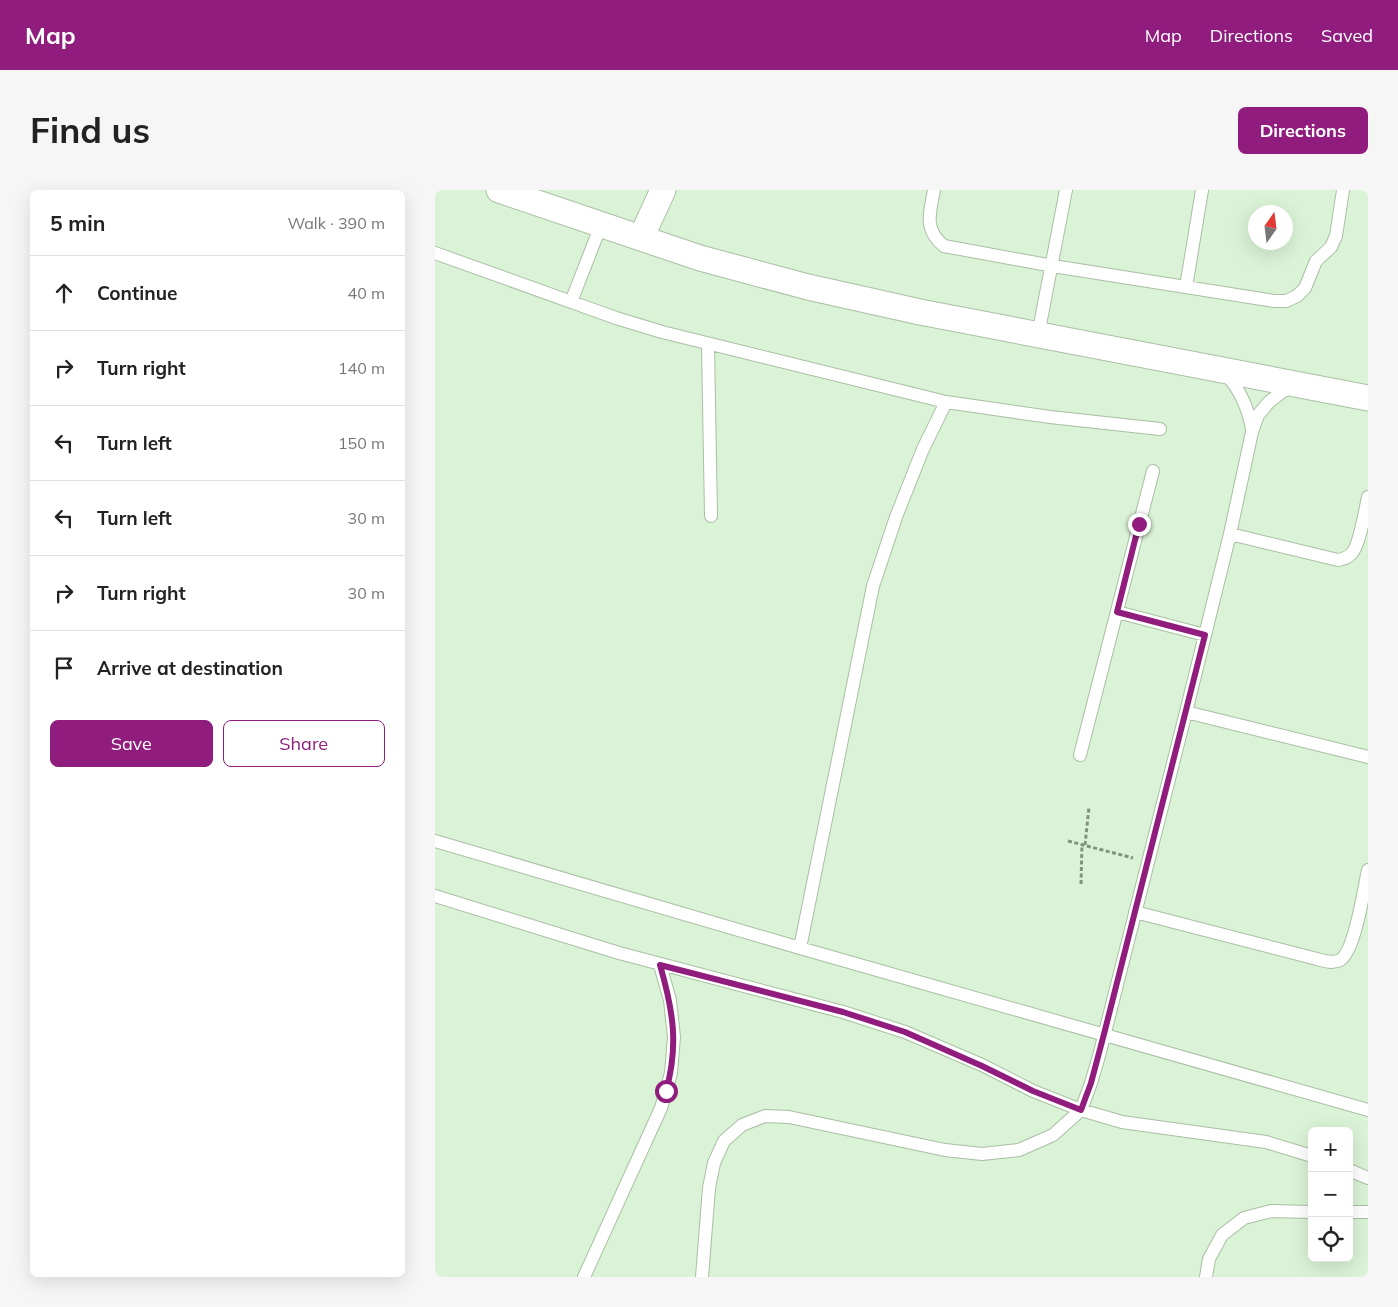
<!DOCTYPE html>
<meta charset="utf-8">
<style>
body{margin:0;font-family:Mulish,sans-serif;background:#f6f6f6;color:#222}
.controls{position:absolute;right:15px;bottom:15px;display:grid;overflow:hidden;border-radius:8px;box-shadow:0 5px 20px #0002}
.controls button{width:45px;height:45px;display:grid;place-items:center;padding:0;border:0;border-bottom:1px solid #e0e0e0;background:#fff;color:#222;font:25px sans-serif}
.compass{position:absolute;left:813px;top:15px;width:45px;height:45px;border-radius:50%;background:#fff;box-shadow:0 5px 20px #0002;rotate:14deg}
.stop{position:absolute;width:15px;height:15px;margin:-11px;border:4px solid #901d7d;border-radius:50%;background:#fff}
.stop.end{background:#901d7d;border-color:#fff;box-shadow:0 1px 5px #0008}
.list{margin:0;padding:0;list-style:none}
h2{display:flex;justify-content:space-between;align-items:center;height:65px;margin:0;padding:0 20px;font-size:21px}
h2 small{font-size:16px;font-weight:400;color:#767676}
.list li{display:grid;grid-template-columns:32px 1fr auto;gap:15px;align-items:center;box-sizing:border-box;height:75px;padding:0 20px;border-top:1px solid #e0e0e0}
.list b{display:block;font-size:19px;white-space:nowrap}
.list em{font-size:16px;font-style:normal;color:#767676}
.actions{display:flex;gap:10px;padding:15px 20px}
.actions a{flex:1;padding:11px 0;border:1px solid #901d7d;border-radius:8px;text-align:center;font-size:18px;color:#901d7d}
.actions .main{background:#901d7d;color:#fff}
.icon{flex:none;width:28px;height:28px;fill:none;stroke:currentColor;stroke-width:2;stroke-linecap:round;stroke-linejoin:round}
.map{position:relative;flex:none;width:933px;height:1087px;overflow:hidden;border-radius:8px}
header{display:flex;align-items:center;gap:30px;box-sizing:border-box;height:70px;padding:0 25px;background:#901d7d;color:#fff}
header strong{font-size:24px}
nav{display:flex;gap:28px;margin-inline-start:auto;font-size:18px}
.intro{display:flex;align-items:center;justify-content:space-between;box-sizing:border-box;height:120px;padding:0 30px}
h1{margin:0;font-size:35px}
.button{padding:12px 22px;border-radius:8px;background:#901d7d;color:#fff;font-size:18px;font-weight:700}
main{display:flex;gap:30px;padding:0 30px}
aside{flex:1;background:#fff;border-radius:8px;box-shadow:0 5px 20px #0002}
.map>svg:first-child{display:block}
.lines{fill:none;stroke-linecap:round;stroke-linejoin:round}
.lane-casing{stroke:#a9bfa4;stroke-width:14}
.street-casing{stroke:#a9bfa4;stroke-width:27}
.path{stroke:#80917d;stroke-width:3;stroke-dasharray:4 2.5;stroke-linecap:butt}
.lane{stroke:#fff;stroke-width:12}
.street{stroke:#fff;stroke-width:25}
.route{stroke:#901d7d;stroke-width:6}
</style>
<header>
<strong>Map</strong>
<nav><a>Map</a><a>Directions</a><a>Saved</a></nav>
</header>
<div class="intro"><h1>Find us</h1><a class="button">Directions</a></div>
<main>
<aside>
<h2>5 min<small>Walk · 390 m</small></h2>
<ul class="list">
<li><svg class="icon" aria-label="ahead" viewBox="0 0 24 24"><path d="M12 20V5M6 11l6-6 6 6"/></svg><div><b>Continue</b></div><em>40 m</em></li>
<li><svg class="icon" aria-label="right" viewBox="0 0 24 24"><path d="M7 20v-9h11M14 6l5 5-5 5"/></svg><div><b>Turn right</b></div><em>140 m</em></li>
<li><svg class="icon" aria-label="left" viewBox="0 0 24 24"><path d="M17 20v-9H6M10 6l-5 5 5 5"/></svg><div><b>Turn left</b></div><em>150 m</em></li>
<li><svg class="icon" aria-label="left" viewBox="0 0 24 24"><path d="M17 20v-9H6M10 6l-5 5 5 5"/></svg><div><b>Turn left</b></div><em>30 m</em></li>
<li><svg class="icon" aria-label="right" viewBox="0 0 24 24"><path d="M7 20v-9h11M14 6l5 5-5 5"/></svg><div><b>Turn right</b></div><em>30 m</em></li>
<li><svg class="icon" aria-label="arrive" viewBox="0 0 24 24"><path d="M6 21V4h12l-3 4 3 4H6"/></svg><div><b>Arrive at destination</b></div></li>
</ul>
<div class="actions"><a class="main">Save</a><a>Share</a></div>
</aside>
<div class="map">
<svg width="933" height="1087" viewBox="0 0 933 1087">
<rect width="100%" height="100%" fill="#daf2d6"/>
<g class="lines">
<defs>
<path id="lane" d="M 499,0 C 495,23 488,39 509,56 L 618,76 L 839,111 L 851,111 L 862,106 L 870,98 L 881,71 L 896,57 L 901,46 L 908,0
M 0,63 L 181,128 L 227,142 L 511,212 L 615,227 L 725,239
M 751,97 L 767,0
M 136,112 L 166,35
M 603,145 L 631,0
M 273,154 L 276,326
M 789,182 C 805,199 813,217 817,239
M 795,344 L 903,370 C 908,369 913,368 917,363 C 925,354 930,320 933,307
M 682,422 L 770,445
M 751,522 L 933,567
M 645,565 L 718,281
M 0,651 L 365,758 L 933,920
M 0,706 L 184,763 L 408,822 L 470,842 L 547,875 L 598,901 L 646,920 L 687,932 L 831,952 L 877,966
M 700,722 L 882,769 C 889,771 898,774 905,770 C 920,762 929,698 933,680
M 365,758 L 438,396 L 461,327 L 488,259 L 511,212
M 914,980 L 933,988
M 914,1022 L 933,1022
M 149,1087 L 226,918 L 236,883 L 239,847 L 235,810 L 225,775
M 267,1087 L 274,998 L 279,973 L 289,951 L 307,935 L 330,926 L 354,927 L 510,960 L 547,964 L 584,960 L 618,945 L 646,920 L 656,893 L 664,866 L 751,522 L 795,344 L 817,242 L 823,225 L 834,212 L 848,201 L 859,197
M 771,1087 L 774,1069 L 787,1045 L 809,1028 L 836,1021 L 877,1022"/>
<path id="street" d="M 64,0 L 265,68 L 373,97 L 485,122 L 933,208
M 206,48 L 228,0"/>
</defs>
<use href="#lane" class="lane-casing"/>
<use href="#street" class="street-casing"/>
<path class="path" d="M 633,651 L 698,668
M 650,655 L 654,617
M 646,694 L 647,654"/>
<use href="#lane" class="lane"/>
<use href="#street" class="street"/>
</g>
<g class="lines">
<path class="route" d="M 231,901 C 244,855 238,820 225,775 L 408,822 L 470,842 L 547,876 L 598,901 L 646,920 L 656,893 L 669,844 L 770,445 L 682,422 L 704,334"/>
</g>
</svg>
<div class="controls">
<button>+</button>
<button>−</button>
<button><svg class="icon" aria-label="locate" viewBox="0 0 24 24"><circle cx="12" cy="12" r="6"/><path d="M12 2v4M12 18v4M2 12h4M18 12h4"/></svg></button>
</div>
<svg class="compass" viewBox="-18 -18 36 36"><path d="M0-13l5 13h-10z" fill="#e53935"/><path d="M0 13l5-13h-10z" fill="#767676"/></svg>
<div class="stop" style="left:231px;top:901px"></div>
<div class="stop end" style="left:704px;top:334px"></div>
</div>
</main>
